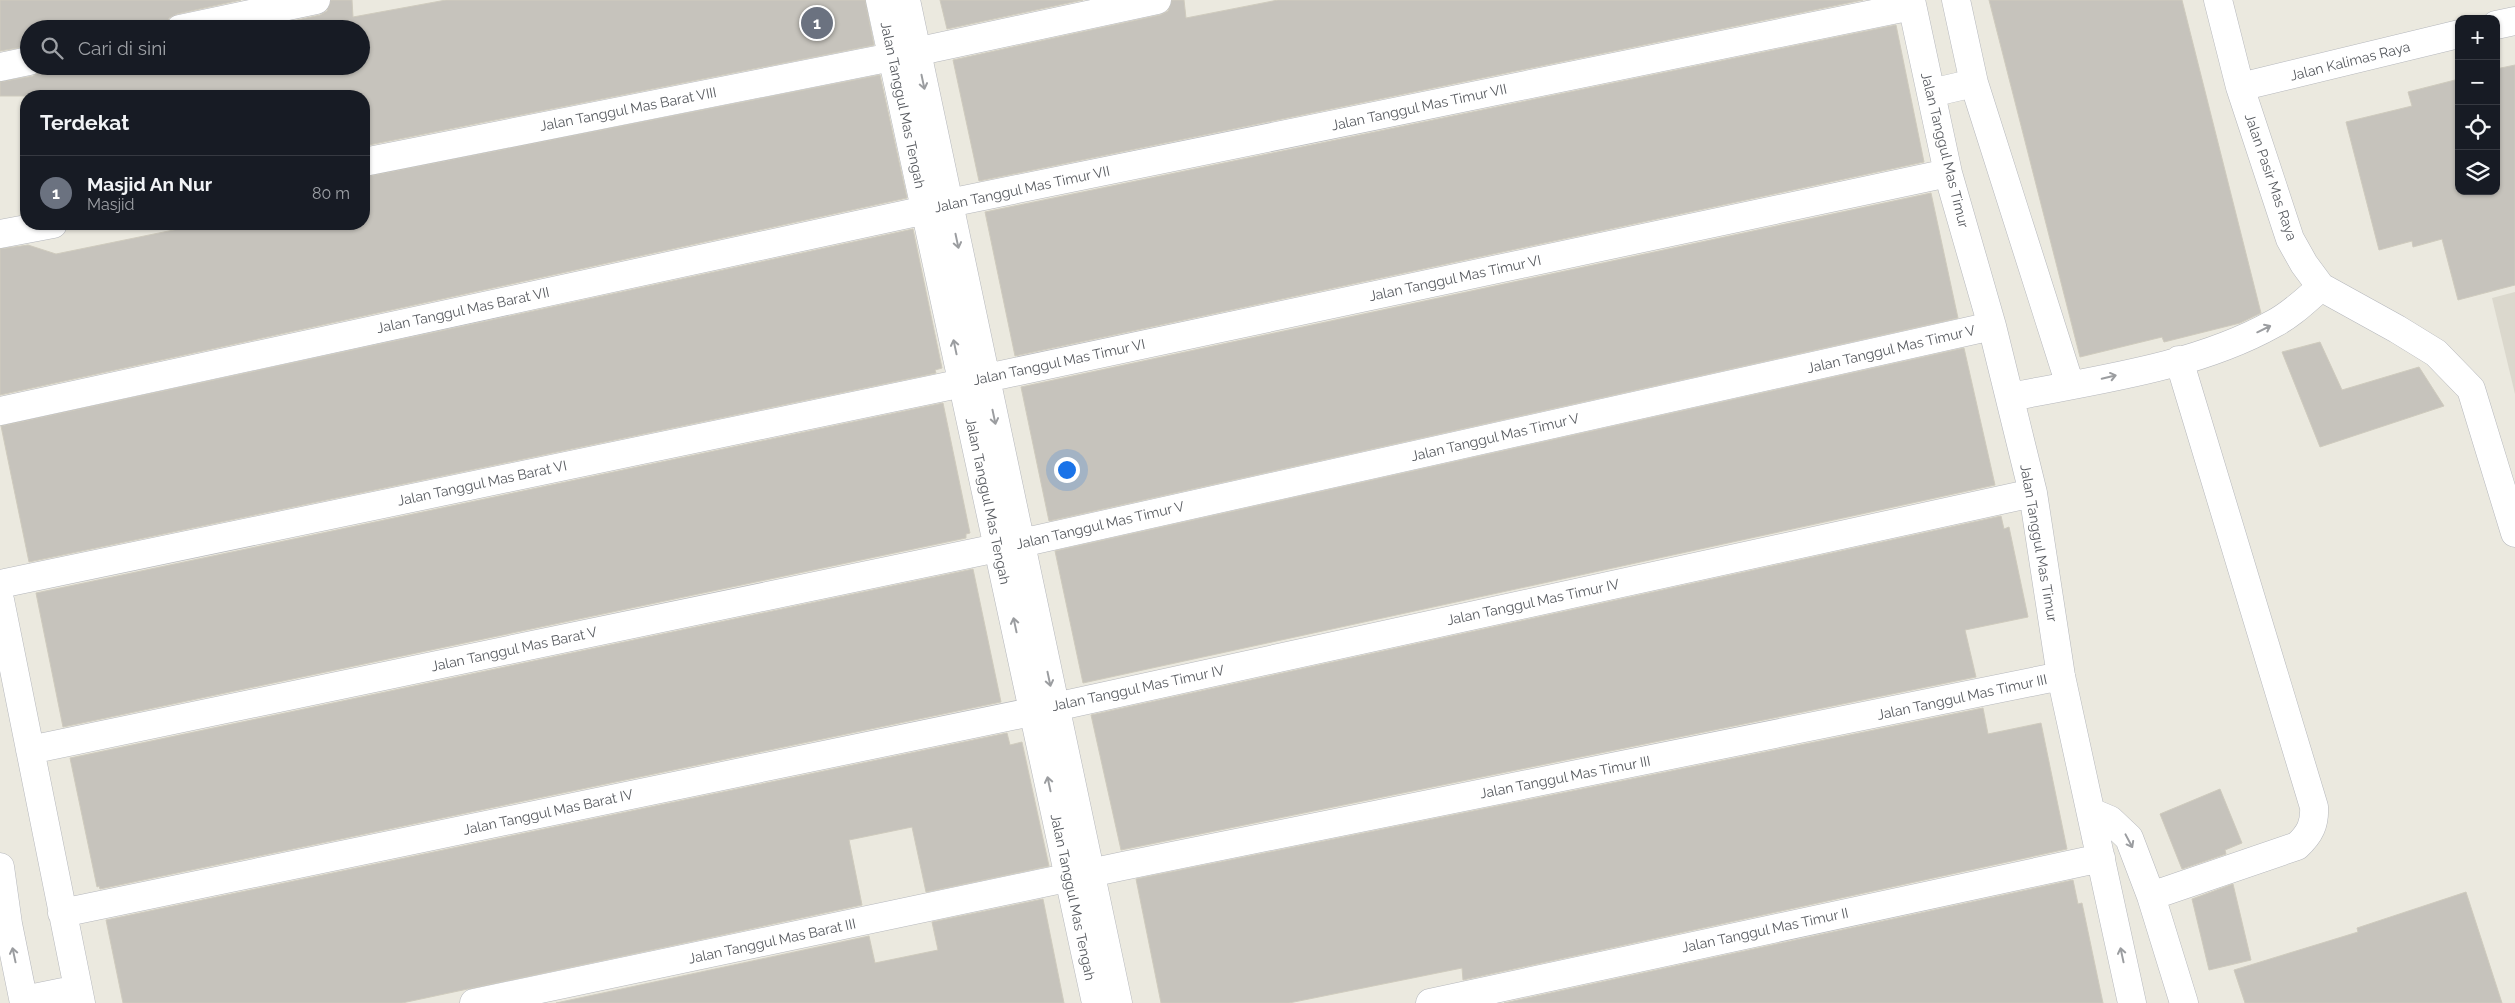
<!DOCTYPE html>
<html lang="id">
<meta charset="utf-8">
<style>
body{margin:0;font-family:Raleway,sans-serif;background:#20242c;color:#f1f3f6}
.controls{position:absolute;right:15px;top:15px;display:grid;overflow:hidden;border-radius:10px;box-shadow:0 1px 4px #0004}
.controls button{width:45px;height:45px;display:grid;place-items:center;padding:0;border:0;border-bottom:1px solid #363941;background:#171b24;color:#f1f3f6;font:25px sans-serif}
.you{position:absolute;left:1066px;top:469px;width:18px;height:18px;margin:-12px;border:4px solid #fff;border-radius:50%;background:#1a73e8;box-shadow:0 0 0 8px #1a73e833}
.badge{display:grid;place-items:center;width:32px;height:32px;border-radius:50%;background:#e4462c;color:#fff;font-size:16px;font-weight:700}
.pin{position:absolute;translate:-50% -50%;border:2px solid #fff;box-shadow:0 1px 5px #0006}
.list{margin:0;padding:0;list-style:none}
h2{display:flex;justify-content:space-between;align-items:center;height:65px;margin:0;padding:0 20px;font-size:21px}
h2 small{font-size:16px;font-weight:400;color:#9ea1a6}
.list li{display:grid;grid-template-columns:32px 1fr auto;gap:15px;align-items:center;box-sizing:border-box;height:75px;padding:0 20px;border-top:1px solid #363941}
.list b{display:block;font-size:19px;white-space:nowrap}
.list p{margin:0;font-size:16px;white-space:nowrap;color:#9ea1a6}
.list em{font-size:16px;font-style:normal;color:#9ea1a6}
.icon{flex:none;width:28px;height:28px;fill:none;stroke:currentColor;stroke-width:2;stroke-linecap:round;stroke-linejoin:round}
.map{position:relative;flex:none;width:2515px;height:1003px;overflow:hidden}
.search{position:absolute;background:#171b24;box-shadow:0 1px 4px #0004;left:20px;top:20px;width:350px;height:55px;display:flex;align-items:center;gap:12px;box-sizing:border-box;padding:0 18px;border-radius:28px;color:#9ea1a6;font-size:19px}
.panel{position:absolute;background:#171b24;box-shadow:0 1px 4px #0004;left:20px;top:90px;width:350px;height:140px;border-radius:20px}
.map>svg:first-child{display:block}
.education{fill:#dbd8cd}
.building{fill:#c6c3bc;stroke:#cfcbbe}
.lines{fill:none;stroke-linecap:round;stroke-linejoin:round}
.minor-casing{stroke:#b5b7bc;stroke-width:29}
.minor{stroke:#fff;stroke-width:28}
.oneway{stroke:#9b9da0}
.labels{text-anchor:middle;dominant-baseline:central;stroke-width:4.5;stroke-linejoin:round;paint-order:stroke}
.street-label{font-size:14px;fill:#585b60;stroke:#fff}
</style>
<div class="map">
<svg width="2515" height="1003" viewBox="0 0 2515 1003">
<rect width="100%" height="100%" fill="#ebe9df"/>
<path class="education" d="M 2515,292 L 2515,394 L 2492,298 Z"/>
<path class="building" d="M 0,0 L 241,0 L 177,14 L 169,18 L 165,29 L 29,29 L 29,46 L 0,51 Z
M 331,0 L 352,0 L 353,17 L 446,0 L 865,0 L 874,45 L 364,146 L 364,96 L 0,96 L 0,82 L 33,76 L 40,72 L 44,66 L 361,66 L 361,29 L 256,29 L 320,15 L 327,11 Z
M 940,0 L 1083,0 L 947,29 Z
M 1172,0 L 1184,0 L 1186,18 L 1278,0 L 1863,0 L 979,181 L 953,60 L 1160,15 L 1168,11 Z
M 1989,0 L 2182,0 L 2261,313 L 2240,323 L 2164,342 L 2162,337 L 2080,357 Z
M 1896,25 L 1924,162 L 1015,356 L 985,212 Z
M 2515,65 L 2515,285 L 2458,300 L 2442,239 L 2413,247 L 2412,241 L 2379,250 L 2346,122 L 2412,106 L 2408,92 L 2459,79 L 2459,191 L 2496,191 L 2496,69 Z
M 880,75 L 907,198 L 0,395 L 0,249 L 28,245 L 56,254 L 203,224 L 364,224 L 364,177 Z
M 1931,193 L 1958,318 L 1049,521 L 1021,387 Z
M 913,229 L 942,368 L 935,370 L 936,373 L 29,562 L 1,426 Z
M 2320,342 L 2342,390 L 2419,367 L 2444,406 L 2320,447 L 2282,352 Z
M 1964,348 L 1995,485 L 1083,683 L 1055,551 Z
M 943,403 L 970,533 L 966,534 L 966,538 L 63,727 L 36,593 Z
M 2001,516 L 2004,529 L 2009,527 L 2028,617 L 1965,630 L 1976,677 L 1121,850 L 1091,715 Z
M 973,569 L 1001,702 L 100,889 L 99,886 L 97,887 L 70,758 Z
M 1983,708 L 1988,734 L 2041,723 L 2067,849 L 1463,980 L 1462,968 L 1289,1003 L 1161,1003 L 1136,879 Z
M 1007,733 L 1010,745 L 1022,742 L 1049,866 L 926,892 L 912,827 L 849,840 L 862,905 L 402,1003 L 123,1003 L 106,920 Z
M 2220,789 L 2242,843 L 2225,850 L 2226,854 L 2182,869 L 2160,814 Z
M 2073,880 L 2078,904 L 2082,903 L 2103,1003 L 1504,1003 Z
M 2233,884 L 2251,960 L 2209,970 L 2192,899 Z
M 2466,892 L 2502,1003 L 2245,1003 L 2234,970 L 2358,932 L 2357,928 Z
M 1043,899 L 1064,1003 L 556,1003 L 869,936 L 875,963 L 938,950 L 932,922 Z"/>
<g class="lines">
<defs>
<path id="minor" d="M 880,0 L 1096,1003
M 906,0 L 1118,1003
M 1911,0 L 1948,173 L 1992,326 L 2033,493 L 2061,676 L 2132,1003
M 1956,0 L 1974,83 L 2070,385
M 2218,0 L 2240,87 L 2290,239 L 2304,264 L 2321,287 L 2397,329 L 2436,353 L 2471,389 L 2515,533
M 2496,25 L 2515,21
M 180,29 L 316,0
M 0,67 L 29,61
M 2240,87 L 2459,34
M 1931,93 L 1974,83
M 364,162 L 892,57 L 1157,0
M 0,234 L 53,224
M 2010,397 C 2096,380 2196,367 2273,324 C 2291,315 2306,300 2321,287
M 0,411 L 926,210 L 949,203 L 1912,6
M 0,584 L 963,383 L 1948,173
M 0,600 L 81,1003
M 30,750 L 1021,543 L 1992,326
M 2091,812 L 2110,820 L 2129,838 L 2151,896 L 2184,1003
M 0,867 L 8,924 L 24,1003
M 2151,896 L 2297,846 C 2310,834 2315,824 2314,807 L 2179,360
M 62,913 L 1055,707 L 2033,493
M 24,1000 L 78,989
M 474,1003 L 1123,866 L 2061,676
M 1430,1003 L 2101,858"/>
</defs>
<use href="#minor" class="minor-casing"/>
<use href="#minor" class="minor"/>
</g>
<defs><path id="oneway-shaft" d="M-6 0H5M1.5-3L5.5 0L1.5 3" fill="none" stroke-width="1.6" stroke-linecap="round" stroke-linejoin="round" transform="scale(1.25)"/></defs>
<g class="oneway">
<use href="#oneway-shaft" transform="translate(923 82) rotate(78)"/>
<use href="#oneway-shaft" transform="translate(957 241) rotate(78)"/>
<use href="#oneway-shaft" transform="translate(2264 329) rotate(-26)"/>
<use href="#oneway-shaft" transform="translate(955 347) rotate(-102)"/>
<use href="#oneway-shaft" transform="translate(2109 377) rotate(-13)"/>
<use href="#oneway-shaft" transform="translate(994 417) rotate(78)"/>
<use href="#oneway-shaft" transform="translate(1015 625) rotate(-102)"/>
<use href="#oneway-shaft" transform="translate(1049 679) rotate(78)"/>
<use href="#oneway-shaft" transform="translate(1049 784) rotate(-102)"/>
<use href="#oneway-shaft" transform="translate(2129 841) rotate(62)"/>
<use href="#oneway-shaft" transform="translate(14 955) rotate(-102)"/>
<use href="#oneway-shaft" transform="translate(2122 955) rotate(-102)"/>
</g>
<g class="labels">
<g class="street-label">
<text transform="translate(2350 61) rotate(-14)">Jalan Kalimas Raya</text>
<text transform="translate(903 105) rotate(78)">Jalan Tanggul Mas Tengah</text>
<text transform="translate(1419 107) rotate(-12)">Jalan Tanggul Mas Timur VII</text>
<text transform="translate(628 109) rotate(-11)">Jalan Tanggul Mas Barat VIII</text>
<text transform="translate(1945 150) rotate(76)">Jalan Tanggul Mas Timur</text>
<text transform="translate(2271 177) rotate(71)">Jalan Pasir Mas Raya</text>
<text transform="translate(1022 189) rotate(-12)">Jalan Tanggul Mas Timur VII</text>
<text transform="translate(1455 278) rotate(-12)">Jalan Tanggul Mas Timur VI</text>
<text transform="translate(463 310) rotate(-12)">Jalan Tanggul Mas Barat VII</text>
<text transform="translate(1891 349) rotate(-13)">Jalan Tanggul Mas Timur V</text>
<text transform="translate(1059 362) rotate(-12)">Jalan Tanggul Mas Timur VI</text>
<text transform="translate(1495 437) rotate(-13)">Jalan Tanggul Mas Timur V</text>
<text transform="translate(482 483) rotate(-12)">Jalan Tanggul Mas Barat VI</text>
<text transform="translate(988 501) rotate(78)">Jalan Tanggul Mas Tengah</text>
<text transform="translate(1100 525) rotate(-13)">Jalan Tanggul Mas Timur V</text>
<text transform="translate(2039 543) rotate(80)">Jalan Tanggul Mas Timur</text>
<text transform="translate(1533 602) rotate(-12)">Jalan Tanggul Mas Timur IV</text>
<text transform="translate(514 649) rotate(-12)">Jalan Tanggul Mas Barat V</text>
<text transform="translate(1138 688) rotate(-12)">Jalan Tanggul Mas Timur IV</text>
<text transform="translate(1962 697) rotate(-12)">Jalan Tanggul Mas Timur III</text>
<text transform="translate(1565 777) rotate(-11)">Jalan Tanggul Mas Timur III</text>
<text transform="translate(548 812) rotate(-12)">Jalan Tanggul Mas Barat IV</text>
<text transform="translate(1073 897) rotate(78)">Jalan Tanggul Mas Tengah</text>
<text transform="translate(1765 930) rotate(-12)">Jalan Tanggul Mas Timur II</text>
<text transform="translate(772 941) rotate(-12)">Jalan Tanggul Mas Barat III</text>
</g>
</g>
</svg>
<div class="controls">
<button>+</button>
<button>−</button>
<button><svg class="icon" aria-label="locate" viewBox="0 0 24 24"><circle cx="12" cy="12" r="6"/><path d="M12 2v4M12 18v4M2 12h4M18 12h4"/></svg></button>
<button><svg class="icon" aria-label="layers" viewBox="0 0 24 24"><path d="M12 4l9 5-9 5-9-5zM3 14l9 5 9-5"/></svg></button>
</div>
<div class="you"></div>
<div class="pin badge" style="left:817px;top:23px;background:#6b7280">1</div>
<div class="search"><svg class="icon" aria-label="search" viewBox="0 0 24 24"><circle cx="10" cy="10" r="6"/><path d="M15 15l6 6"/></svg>Cari di sini</div>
<section class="panel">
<h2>Terdekat<small></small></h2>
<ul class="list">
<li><span class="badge" style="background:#6b7280">1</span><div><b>Masjid An Nur</b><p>Masjid</p></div><em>80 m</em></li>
</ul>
</section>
</div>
